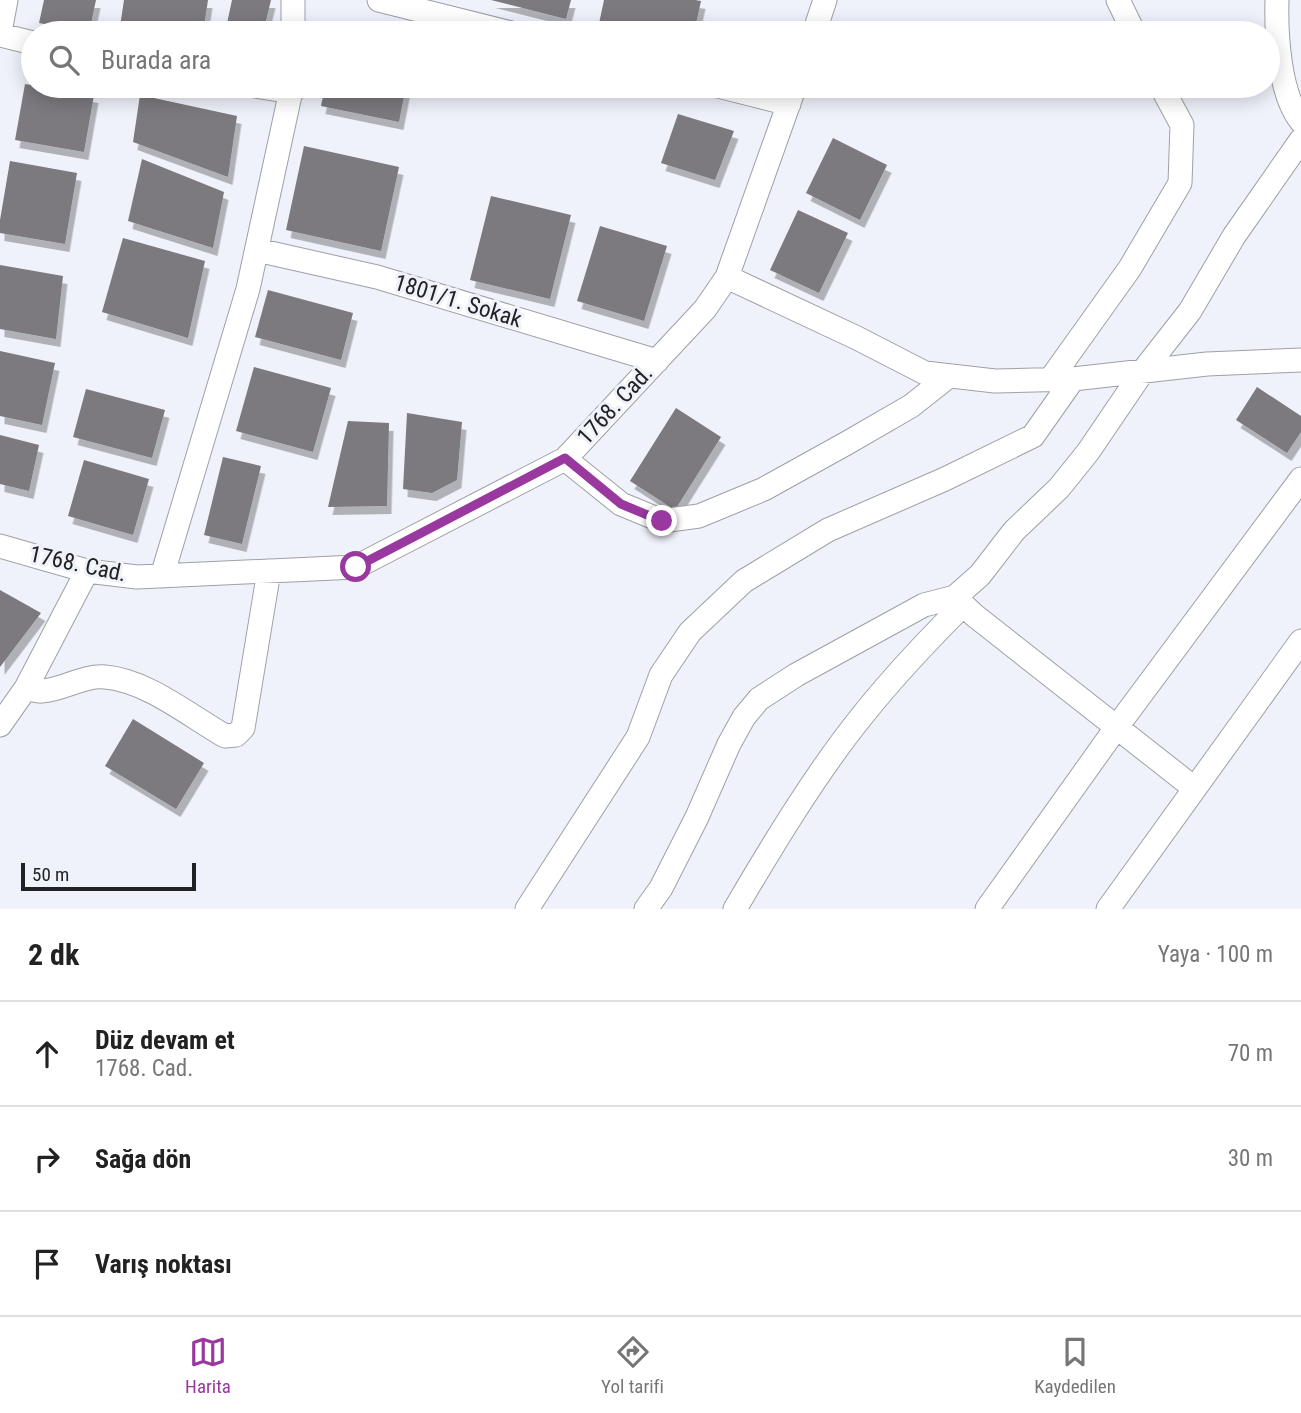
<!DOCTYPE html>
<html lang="tr">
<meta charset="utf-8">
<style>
body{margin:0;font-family:"Roboto Condensed",sans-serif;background:#f2f2f2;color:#222}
.scale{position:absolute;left:21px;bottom:18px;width:175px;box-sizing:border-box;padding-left:7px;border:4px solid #212224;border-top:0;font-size:19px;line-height:24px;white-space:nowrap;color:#212224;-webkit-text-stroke:5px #eff2fa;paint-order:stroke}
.stop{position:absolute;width:21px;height:21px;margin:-16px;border:5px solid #99389f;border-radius:50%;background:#fff}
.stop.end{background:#99389f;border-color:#fff;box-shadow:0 2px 7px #0008}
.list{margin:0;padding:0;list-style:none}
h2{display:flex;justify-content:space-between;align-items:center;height:91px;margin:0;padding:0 28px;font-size:30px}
h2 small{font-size:23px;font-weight:400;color:#767676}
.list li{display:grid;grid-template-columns:46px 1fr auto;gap:21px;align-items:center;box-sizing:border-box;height:105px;padding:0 28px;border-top:2px solid #e0e0e0}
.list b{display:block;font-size:26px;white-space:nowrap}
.list p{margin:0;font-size:23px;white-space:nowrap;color:#767676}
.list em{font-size:23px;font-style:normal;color:#767676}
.icon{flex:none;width:38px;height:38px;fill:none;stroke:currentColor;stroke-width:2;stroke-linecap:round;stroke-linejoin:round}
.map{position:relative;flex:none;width:1301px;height:909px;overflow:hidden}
.search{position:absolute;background:#fff;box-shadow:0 4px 18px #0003;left:21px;right:21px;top:21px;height:77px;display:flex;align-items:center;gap:18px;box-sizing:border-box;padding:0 24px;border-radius:38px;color:#767676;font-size:26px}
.sheet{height:406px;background:#fff}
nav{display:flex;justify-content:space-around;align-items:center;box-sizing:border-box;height:98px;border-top:2px solid #e0e0e0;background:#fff;font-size:19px;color:#767676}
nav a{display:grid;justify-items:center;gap:4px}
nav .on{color:#99389f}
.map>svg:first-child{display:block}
.building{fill:#7b797f;filter:url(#shadow)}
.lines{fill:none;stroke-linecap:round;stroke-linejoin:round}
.minor-casing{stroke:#9da0a6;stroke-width:25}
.minor{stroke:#fff;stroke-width:23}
.route{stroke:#99389f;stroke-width:9}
.labels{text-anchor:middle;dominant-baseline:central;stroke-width:6;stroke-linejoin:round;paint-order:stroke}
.street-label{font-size:23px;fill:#212224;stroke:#eff2fa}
</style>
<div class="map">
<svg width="1301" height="909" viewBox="0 0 1301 909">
<defs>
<filter id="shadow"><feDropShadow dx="4.5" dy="8" stdDeviation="0" flood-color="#0004"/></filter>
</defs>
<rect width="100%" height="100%" fill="#eff2fa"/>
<path class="building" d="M 44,0 L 96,0 L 89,33 L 39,23 Z
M 124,0 L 208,0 L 203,33 L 119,33 Z
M 232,0 L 271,0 L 263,33 L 225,33 Z
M 491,0 L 571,0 L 566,19 Z
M 604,0 L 695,0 L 701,1 L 694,33 L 597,33 Z
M 25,84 L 94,95 L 84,152 L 15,140 Z
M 325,86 L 406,86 L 399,122 L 321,106 Z
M 140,95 L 237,116 L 228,177 L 133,142 Z
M 678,114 L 734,131 L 715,180 L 661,163 Z
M 833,138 L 887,165 L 860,220 L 806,193 Z
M 304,146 L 399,167 L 381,251 L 286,230 Z
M 142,159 L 224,192 L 213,248 L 128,221 Z
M 10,161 L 77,173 L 65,244 L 0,233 L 0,220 Z
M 491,196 L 571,215 L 550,299 L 470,280 Z
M 798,210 L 848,233 L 819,293 L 770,270 Z
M 600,226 L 667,246 L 644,321 L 577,301 Z
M 123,238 L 205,261 L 188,338 L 102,312 Z
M 0,265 L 63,276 L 56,339 L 0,329 Z
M 268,290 L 353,313 L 341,360 L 255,337 Z
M 0,351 L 55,363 L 42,425 L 0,416 Z
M 254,367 L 331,388 L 313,452 L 236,431 Z
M 1257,387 L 1301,416 L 1301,432 L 1287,453 L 1236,420 Z
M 86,389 L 165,410 L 152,458 L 73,437 Z
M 676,408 L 721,437 L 675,510 L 630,481 Z
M 407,413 L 462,422 L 457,480 L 432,493 L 403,489 Z
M 348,421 L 389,423 L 387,506 L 328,507 Z
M 0,435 L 39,445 L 29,491 L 0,484 Z
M 223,457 L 261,466 L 242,544 L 204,535 Z
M 84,460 L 149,479 L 133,535 L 68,516 Z
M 0,590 L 41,613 L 0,667 Z
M 133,719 L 204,763 L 176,809 L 105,766 Z"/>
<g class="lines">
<defs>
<path id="minor" d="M 379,0 L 511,33
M 1118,0 L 1134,33
M 1277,0 C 1276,33 1279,94 1301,121
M 0,32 L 6,0
M 293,33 L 293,0
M 814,33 L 825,0
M 0,35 L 33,43
M 255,86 L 292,92
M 718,86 L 789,104
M 257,250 L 377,277 L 657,361
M 727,277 L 857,338 L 925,373 L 995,381 L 1073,379 L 1207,364 L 1301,360
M 1050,380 L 1130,268 L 1180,183 L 1182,125 L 1161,86
M 565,459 L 621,504 L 662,521 L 699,516 L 764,489 L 847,443 L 911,406 L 949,376
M 0,546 L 87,571 L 137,577 L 356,567 L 565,459 L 705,309 L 727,277 L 795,86
M 162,576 L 248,289 L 292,86
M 955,597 L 974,615 L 1194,788
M 26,688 C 31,689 37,692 42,691 C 63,690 83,675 105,677 C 146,680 190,716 225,736 L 236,735 L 243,728 L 269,571
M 0,725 L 26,688 L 87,571
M 527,909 L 638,737 L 661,675 L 690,632 L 744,581 L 828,530 L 945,479 L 1033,436 L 1073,379
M 646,909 L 661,888 L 697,817 L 729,744 L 744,717 L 759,699 L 796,675 L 924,605 L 955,597 L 980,575 L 1014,531 L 1059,488 L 1088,452 L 1143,371 L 1190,311 L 1234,236 L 1301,140
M 735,909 C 772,846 816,773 862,716 C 893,677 928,640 963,605
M 987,909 L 1116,728 L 1301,479
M 1108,909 L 1301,641"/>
</defs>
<use href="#minor" class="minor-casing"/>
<use href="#minor" class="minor"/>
</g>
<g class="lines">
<path class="route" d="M 356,567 L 565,458 L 621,504 L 662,521"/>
</g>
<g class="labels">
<g class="street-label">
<text transform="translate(458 301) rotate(17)">1801/1. Sokak</text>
<text transform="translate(615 405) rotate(-47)">1768. Cad.</text>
<text transform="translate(78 564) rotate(12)">1768. Cad.</text>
</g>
</g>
</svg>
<div class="scale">50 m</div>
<div class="stop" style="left:356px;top:567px"></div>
<div class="stop end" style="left:662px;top:521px"></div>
<div class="search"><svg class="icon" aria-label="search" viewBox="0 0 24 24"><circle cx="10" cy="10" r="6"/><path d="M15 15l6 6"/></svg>Burada ara</div>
</div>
<section class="sheet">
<h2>2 dk<small>Yaya · 100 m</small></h2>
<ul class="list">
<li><svg class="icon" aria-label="ahead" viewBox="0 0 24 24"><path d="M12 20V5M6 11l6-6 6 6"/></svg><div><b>Düz devam et</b><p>1768. Cad.</p></div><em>70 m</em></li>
<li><svg class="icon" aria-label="right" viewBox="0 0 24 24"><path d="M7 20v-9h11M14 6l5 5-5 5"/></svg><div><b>Sağa dön</b></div><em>30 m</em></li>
<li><svg class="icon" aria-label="arrive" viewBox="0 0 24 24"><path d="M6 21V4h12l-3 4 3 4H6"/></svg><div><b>Varış noktası</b></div></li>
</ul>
</section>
<nav>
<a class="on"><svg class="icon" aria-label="map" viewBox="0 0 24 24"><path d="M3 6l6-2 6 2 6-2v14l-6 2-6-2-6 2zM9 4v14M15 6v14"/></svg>Harita</a>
<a><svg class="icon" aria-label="directions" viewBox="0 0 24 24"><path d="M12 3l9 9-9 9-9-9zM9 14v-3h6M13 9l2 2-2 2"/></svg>Yol tarifi</a>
<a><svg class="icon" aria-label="saved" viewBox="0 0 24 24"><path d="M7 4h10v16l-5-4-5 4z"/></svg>Kaydedilen</a>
</nav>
